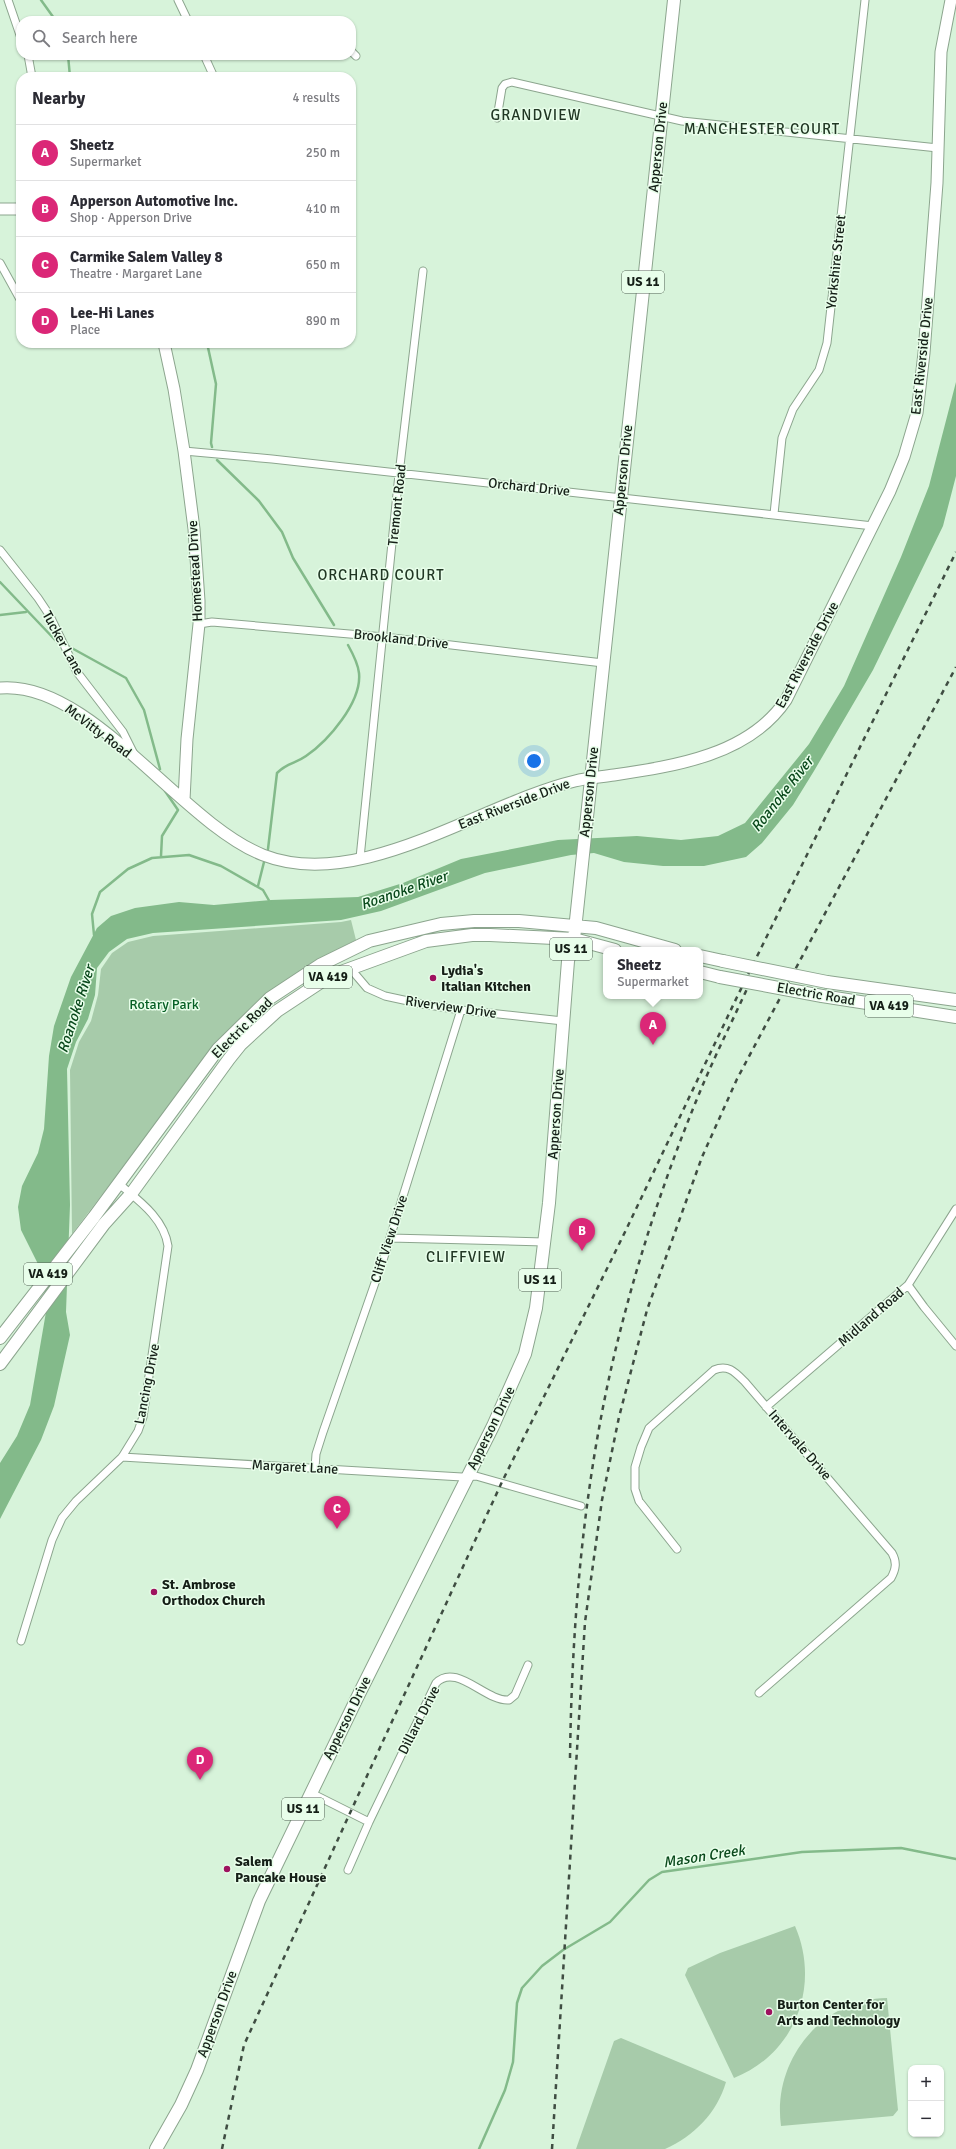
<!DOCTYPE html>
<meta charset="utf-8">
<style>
body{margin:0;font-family:Signika,sans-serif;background:#f7f7f7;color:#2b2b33}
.controls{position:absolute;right:12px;bottom:12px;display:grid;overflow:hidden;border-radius:8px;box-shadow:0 1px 3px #0004}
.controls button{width:36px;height:36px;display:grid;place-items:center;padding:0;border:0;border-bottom:1px solid #e1e1e2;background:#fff;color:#2b2b33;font:20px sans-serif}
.you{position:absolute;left:534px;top:761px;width:14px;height:14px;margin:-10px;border:3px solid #fff;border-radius:50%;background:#1a73e8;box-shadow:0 0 0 6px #1a73e833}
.badge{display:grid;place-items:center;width:26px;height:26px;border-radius:50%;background:#db2777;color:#fff;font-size:13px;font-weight:700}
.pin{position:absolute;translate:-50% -33px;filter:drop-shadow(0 1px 2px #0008)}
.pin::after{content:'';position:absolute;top:21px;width:14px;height:12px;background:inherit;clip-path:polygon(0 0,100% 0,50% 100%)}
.popup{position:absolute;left:603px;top:947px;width:100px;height:52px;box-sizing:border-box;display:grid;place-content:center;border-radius:8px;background:#fff;filter:drop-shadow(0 1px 3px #0005);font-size:13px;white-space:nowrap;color:#7c7c81}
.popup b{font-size:15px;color:#2b2b33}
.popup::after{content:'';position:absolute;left:50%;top:100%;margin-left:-8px;border:8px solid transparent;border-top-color:#fff}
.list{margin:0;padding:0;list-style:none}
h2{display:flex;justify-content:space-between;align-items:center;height:52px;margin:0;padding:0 16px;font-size:17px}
h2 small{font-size:13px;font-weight:400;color:#7c7c81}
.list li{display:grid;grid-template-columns:26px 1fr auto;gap:12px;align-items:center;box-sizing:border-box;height:56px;padding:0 16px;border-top:1px solid #e1e1e2}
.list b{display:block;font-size:15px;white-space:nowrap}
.list p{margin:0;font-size:13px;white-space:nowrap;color:#7c7c81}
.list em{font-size:13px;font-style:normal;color:#7c7c81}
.icon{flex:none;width:22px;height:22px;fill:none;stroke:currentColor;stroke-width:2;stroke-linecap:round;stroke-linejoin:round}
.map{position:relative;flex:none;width:956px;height:2149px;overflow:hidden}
.search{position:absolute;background:#fff;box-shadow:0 1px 3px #0004;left:16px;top:16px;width:340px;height:44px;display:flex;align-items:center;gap:10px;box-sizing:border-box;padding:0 14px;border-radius:16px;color:#7c7c81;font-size:15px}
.panel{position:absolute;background:#fff;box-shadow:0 1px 3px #0004;left:16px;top:72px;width:340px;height:276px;border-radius:16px}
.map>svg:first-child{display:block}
.green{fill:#a7cbaa}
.water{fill:#83ba8a}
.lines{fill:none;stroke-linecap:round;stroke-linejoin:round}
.stream{stroke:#83ba8a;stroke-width:2.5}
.street-casing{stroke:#8ca58e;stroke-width:9}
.secondary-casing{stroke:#8ca58e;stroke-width:13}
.primary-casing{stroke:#8ca58e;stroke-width:14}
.street{stroke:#fff;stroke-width:7}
.secondary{stroke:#fff;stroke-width:11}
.primary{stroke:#fff;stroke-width:12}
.rail{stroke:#3f4d42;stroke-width:2.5;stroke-dasharray:5 5;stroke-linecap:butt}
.primary-bridge-casing{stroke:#8ca58e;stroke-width:14;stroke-linecap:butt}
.primary-bridge{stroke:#fff;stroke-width:12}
.poi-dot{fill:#9e125f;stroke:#e8feea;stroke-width:1.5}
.labels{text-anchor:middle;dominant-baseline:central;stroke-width:3;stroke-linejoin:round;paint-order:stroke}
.shield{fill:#e8feea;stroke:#546256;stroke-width:1}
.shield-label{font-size:13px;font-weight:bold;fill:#151f17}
.street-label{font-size:14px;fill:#151f17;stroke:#e8feea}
.poi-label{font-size:14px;font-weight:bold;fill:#151f17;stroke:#e8feea;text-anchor:start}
.park-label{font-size:14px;fill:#065f24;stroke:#e8feea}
.neighbourhood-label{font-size:15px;letter-spacing:1px;fill:#213724;stroke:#e8feea}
.water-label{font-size:15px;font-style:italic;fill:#0a491c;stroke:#e8feea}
</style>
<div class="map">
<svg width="956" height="2149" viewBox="0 0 956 2149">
<rect width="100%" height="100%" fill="#d7f3da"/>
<path class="green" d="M 351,920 L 356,940 C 299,968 260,995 218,1042 L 72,1234 L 70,1070 L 79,1042 L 91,1021 L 98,995 L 101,969 L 112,953 L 128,942 L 153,936 L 341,922 Z
M 795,1926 C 821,1986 795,2054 734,2078 L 685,1975 L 688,1968 L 720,1953 Z
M 887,1998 L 898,2110 L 893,2116 L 781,2126 C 772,2061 821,1999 887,1998 Z
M 621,2038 L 726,2082 C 717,2113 694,2136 665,2149 L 576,2149 L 614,2041 Z"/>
<path class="water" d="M 956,382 L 956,476 L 943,526 L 873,670 L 814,771 L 793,805 L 762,843 L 746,857 L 704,866 L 663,866 L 624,862 L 594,853 L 571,855 L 485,873 L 381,911 L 341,920 L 153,933 L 127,939 L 109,952 L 97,968 L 95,995 L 88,1019 L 76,1042 L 67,1069 L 70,1205 L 66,1312 L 70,1335 L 54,1406 L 41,1440 L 0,1519 L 0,1463 L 17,1436 L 30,1405 L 46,1312 L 44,1283 L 37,1262 L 21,1230 L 18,1207 L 22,1186 L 38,1153 L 44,1129 L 49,1056 L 54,1026 L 71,977 L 97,928 L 111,916 L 135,908 L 179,902 L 214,905 L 271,900 L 358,897 L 403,883 L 461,859 L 558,840 L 637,836 L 681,840 L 718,836 L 745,823 L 809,744 L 844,686 L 901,557 L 929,486 Z"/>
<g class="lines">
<path class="stream" d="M 41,0 L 56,21
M 68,55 L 70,77
M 207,343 L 216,384 L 211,443 L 212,447
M 217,460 L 259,501 L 282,532 L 293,558 L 334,625
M 0,582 L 58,643
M 0,615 L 26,612
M 68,646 L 126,678 L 144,710 L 160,769
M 268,849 L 277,773 C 288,762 295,764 306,756 C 328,741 362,702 359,673 C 358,663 353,654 348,645
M 161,856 L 162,836 L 178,810 L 165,791
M 258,886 L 264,862
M 94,935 L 92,914 L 100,892 L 128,869 L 152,858 L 189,855 L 221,866 L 263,890 L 271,904
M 479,2149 L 505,2090 L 513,2062 L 517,2003 L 522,1988 L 542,1966 L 563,1950 L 610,1922 L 649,1880 L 662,1872 L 802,1852 L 901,1848 L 956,1859"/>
<defs>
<path id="street" d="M 8,0 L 21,38
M 178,0 L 188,21
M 351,51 L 356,56
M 28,55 L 32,77
M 204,55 L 214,77
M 497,118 L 502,88 L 505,84 L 512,82 L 682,121 L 938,148
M 0,263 L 21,301
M 184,451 L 272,459 L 873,526
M 774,514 L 782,438 L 793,409 L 819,370 L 827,343 L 865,0
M 0,550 L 38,598 L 50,616 L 77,672 L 123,732 L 134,754
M 199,624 L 212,622 L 384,637 L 603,663
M 360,858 L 399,474 L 423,271
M 350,968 L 367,988 L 385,996 L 422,1004 L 461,1010 L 563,1021
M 390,1238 L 544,1242
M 908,1285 L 924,1307 L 956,1346
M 766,1407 L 908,1285 L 956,1209
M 122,1457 L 462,1477 L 476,1476 L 581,1506
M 315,1468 L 316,1454 L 323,1432 L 384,1257 L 461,1010
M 677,1549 L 639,1501 L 635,1489 L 635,1467 L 641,1447 L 649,1428 L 714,1370 C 728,1364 735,1372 745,1382 L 892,1553 C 897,1562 896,1569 891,1578 L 759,1693
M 21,1641 L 52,1540 L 62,1518 L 76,1501 L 122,1457 L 138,1431 L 143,1417 L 168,1246 C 164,1218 138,1200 118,1183
M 311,1793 L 369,1822
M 348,1870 L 369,1822 L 436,1683 C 456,1662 486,1702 509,1700 L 515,1695 L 528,1665"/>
<path id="secondary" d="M 0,209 L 21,209
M 164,343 L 174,389 L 184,451 L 194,529 L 199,601 L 199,624 L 187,739 L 184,800
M 0,688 C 90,680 180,822 263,855 C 360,893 482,803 575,781 C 587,778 601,777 614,775 C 675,766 749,755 786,700 L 890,491 L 904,457 L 917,413 L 924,353 L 937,183 L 941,52 L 951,0"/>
<path id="primary" d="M 700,956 L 723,961
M 700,972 L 720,977
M 827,982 L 956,1000
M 822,996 L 956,1017
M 0,1338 L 94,1217 L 218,1049 L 270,998 L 320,965 L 369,941 L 441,924 L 474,921 L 519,921 L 596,928 L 675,950
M 0,1364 L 104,1224 L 131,1194 L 229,1059 L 241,1044 L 277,1011 L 330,976 L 426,941 L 472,935 L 490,935 L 574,939 L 615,950
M 156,2149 L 181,2105 L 197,2070 L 259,1901 L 359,1694 L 493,1426 L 525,1354 L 536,1308 L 549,1203 L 568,961 L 574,939 L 674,0"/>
</defs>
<use href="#street" class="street-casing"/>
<use href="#secondary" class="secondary-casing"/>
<use href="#primary" class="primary-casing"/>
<use href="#street" class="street"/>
<use href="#secondary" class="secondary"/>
<use href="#primary" class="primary"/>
<path class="rail" d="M 570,1758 C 572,1613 585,1465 622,1324 C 642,1246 668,1169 699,1094 C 715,1055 734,1018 751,980
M 222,2149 L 244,2045 L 350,1813 L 501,1484 L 625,1232 L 737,997 L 956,552
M 552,2149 L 585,1622 L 602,1500 L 619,1417 L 647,1310 L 702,1157 L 737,1079 L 956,667"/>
<defs>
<path id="primary-bridge" d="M 723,961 L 827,982
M 720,977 L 822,996"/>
</defs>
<use href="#primary-bridge" class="primary-bridge-casing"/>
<use href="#primary-bridge" class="primary-bridge"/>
</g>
<g class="poi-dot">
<circle cx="433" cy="978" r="4"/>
<circle cx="154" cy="1592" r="4"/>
<circle cx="227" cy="1869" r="4"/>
<circle cx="769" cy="2012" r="4"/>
</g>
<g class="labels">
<g class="shield">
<rect x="622" y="271" width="42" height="22" rx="3"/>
<rect x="550" y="938" width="42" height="22" rx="3"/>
<rect x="304" y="966" width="48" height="22" rx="3"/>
<rect x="865" y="995" width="48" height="22" rx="3"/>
<rect x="24" y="1263" width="48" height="22" rx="3"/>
<rect x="519" y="1269" width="42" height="22" rx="3"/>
<rect x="282" y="1798" width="42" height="22" rx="3"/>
</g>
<g class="shield-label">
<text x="643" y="282">US 11</text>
<text x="571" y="949">US 11</text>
<text x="328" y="977">VA 419</text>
<text x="889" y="1006">VA 419</text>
<text x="48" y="1274">VA 419</text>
<text x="540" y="1280">US 11</text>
<text x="303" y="1809">US 11</text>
</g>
<g class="street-label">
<text transform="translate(658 147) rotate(-84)">Apperson Drive</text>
<text transform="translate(836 262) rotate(-84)">Yorkshire Street</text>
<text transform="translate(922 356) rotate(-84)">East Riverside Drive</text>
<text transform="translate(623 470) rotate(-84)">Apperson Drive</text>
<text transform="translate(529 487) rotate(6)">Orchard Drive</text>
<text transform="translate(397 505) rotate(-84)">Tremont Road</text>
<text transform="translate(195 571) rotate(-93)">Homestead Drive</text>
<text transform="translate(401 639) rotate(6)">Brookland Drive</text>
<text transform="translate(63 643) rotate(61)">Tucker Lane</text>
<text transform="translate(807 655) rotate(-62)">East Riverside Drive</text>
<text transform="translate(98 731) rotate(37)">McVitty Road</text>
<text transform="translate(589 792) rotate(-84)">Apperson Drive</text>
<text transform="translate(514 804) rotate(-21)">East Riverside Drive</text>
<text transform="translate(816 994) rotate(10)">Electric Road</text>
<text transform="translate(451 1007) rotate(8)">Riverview Drive</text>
<text transform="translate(242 1028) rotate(-45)">Electric Road</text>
<text transform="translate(556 1114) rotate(-86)">Apperson Drive</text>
<text transform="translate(389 1239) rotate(-72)">Cliff View Drive</text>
<text transform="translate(871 1317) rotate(-41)">Midland Road</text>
<text transform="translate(147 1384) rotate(-79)">Lancing Drive</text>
<text transform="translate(491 1428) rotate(-64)">Apperson Drive</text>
<text transform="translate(800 1445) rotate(49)">Intervale Drive</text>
<text transform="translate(295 1467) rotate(3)">Margaret Lane</text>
<text transform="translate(347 1718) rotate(-64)">Apperson Drive</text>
<text transform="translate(419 1720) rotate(-63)">Dillard Drive</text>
<text transform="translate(217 2014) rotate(-70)">Apperson Drive</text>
</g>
<g class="poi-label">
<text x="441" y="970">Lydia's<tspan x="441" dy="16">Italian Kitchen</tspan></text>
<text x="162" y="1584">St. Ambrose<tspan x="162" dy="16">Orthodox Church</tspan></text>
<text x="235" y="1861">Salem<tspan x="235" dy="16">Pancake House</tspan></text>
<text x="777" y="2004">Burton Center for<tspan x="777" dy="16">Arts and Technology</tspan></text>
</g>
<g class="park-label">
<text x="164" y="1004">Rotary Park</text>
</g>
<g class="neighbourhood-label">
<text x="536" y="115">GRANDVIEW</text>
<text x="762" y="129">MANCHESTER COURT</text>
<text x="381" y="575">ORCHARD COURT</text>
<text x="466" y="1257">CLIFFVIEW</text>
</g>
<g class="water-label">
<text transform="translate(782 794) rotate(-52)">Roanoke River</text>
<text transform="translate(404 890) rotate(-19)">Roanoke River</text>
<text transform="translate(76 1009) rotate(-72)">Roanoke River</text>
<text transform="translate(704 1856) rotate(-9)">Mason Creek</text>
</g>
</g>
</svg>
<div class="controls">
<button>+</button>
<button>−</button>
</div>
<div class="you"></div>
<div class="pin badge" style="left:653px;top:1045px">A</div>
<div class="popup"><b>Sheetz</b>Supermarket</div>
<div class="pin badge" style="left:582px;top:1251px">B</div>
<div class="pin badge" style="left:337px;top:1529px">C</div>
<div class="pin badge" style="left:200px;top:1780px">D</div>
<div class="search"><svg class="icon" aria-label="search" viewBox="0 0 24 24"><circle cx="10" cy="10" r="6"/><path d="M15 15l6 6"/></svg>Search here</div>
<section class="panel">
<h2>Nearby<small>4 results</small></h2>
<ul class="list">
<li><span class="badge">A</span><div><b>Sheetz</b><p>Supermarket</p></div><em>250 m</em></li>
<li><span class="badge">B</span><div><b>Apperson Automotive Inc.</b><p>Shop · Apperson Drive</p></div><em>410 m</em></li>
<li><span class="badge">C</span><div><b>Carmike Salem Valley 8</b><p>Theatre · Margaret Lane</p></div><em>650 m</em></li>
<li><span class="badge">D</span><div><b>Lee-Hi Lanes</b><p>Place</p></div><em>890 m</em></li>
</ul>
</section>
</div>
